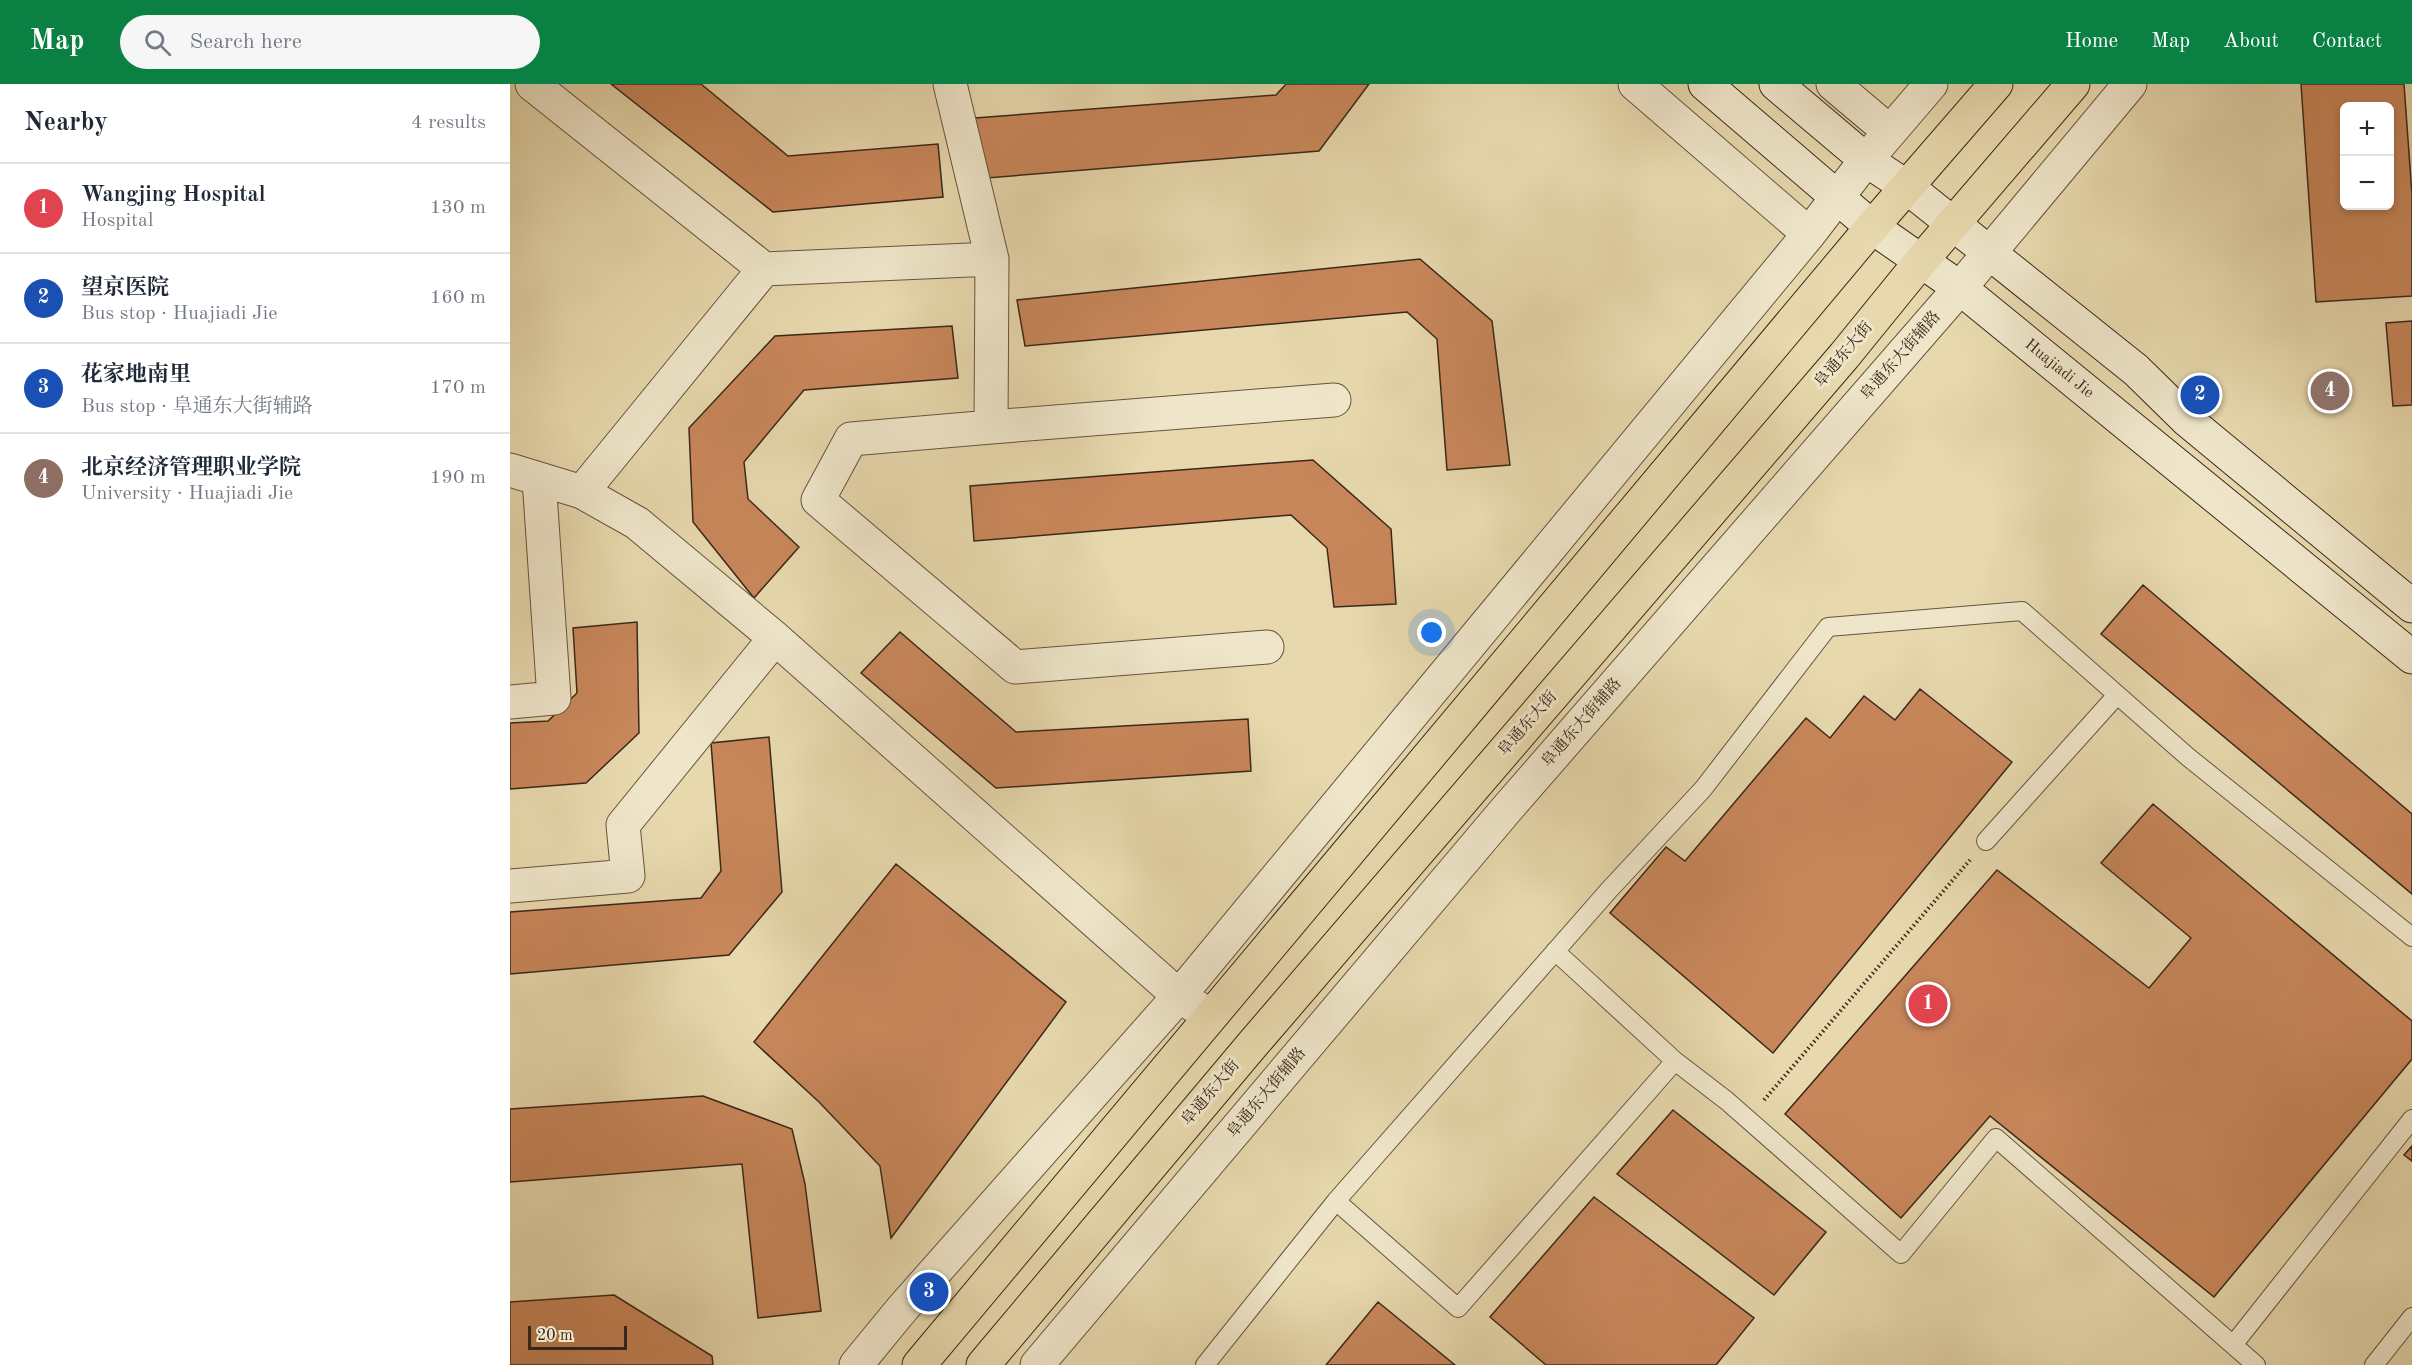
<!DOCTYPE html>
<meta charset="utf-8">
<style>
body{margin:0;font-family:"Old Standard TT","Noto Serif SC",serif;background:#f6f6f7;color:#1f2937}
.controls{position:absolute;right:18px;top:18px;display:grid;overflow:hidden;border-radius:9px;box-shadow:0 3px 9px #0003}
.controls button{width:54px;height:54px;display:grid;place-items:center;padding:0;border:0;border-bottom:2px solid #e0e1e3;background:#fff;color:#1f2937;font:30px sans-serif}
.scale{position:absolute;left:18px;bottom:15px;width:99px;box-sizing:border-box;padding-left:6px;border:3px solid #3b271a;border-top:0;font-size:16px;line-height:21px;white-space:nowrap;color:#3b271a;-webkit-text-stroke:4px #efe6ca;paint-order:stroke}
.you{position:absolute;left:922px;top:549px;width:21px;height:21px;margin:-15px;border:4px solid #fff;border-radius:50%;background:#1a73e8;box-shadow:0 0 0 9px #1a73e833}
.badge{display:grid;place-items:center;width:39px;height:39px;border-radius:50%;background:#0b8043;color:#fff;font-size:20px;font-weight:700}
.pin{position:absolute;translate:-50% -50%;border:3px solid #fff;box-shadow:0 2px 6px #0006}
.list{margin:0;padding:0;list-style:none}
h2{display:flex;justify-content:space-between;align-items:center;height:78px;margin:0;padding:0 24px;font-size:26px}
h2 small{font-size:20px;font-weight:400;color:#747a83}
.list li{display:grid;grid-template-columns:39px 1fr auto;gap:18px;align-items:center;box-sizing:border-box;height:90px;padding:0 24px;border-top:2px solid #e0e1e3}
.list b{display:block;font-size:22px;white-space:nowrap}
.list p{margin:0;font-size:20px;white-space:nowrap;color:#747a83}
.list em{font-size:20px;font-style:normal;color:#747a83}
.icon{flex:none;width:33px;height:33px;fill:none;stroke:currentColor;stroke-width:2;stroke-linecap:round;stroke-linejoin:round}
.map{position:relative;flex:none;width:1902px;height:1281px;overflow:hidden}
header{display:flex;align-items:center;gap:36px;box-sizing:border-box;height:84px;padding:0 30px;background:#0b8043;color:#fff}
header strong{font-size:28px}
nav{display:flex;gap:33px;margin-inline-start:auto;font-size:21px}
.search{width:420px;height:54px;background:#f6f6f7;display:flex;align-items:center;gap:15px;box-sizing:border-box;padding:0 21px;border-radius:33px;color:#747a83;font-size:22px}
main{display:flex}
aside{flex:1;background:#fff}
.map>svg:first-child{display:block}
.building{fill:#c8875b;stroke:#3b271a;stroke-width:1.5;fill-rule:evenodd}
.lines{fill:none;stroke-linecap:round;stroke-linejoin:round}
.service-casing{stroke:#66533f;stroke-width:20}
.minor-casing{stroke:#66533f;stroke-width:35}
.secondary-casing{stroke:#3b271a;stroke-width:35}
.primary-casing{stroke:#3b271a;stroke-width:35}
.path{stroke:#3b271a;stroke-width:4;stroke-dasharray:1.5 3;stroke-linecap:butt}
.service{stroke:#efe6ca;stroke-width:18}
.minor{stroke:#efe6ca;stroke-width:33}
.secondary{stroke:#efe6ca;stroke-width:33}
.primary{stroke:#e7d8ad;stroke-width:33}
.labels{text-anchor:middle;dominant-baseline:central;stroke-width:6;stroke-linejoin:round;paint-order:stroke}
.street-label{font-size:16px;fill:#3b271a;stroke:#efe6ca}
</style>
<header>
<strong>Map</strong>
<div class="search"><svg class="icon" aria-label="search" viewBox="0 0 24 24"><circle cx="10" cy="10" r="6"/><path d="M15 15l6 6"/></svg>Search here</div>
<nav><a>Home</a><a>Map</a><a>About</a><a>Contact</a></nav>
</header>
<main>
<aside>
<h2>Nearby<small>4 results</small></h2>
<ul class="list">
<li><span class="badge" style="background:#e0444e">1</span><div><b>Wangjing Hospital</b><p>Hospital</p></div><em>130 m</em></li>
<li><span class="badge" style="background:#1a4fb4">2</span><div><b>望京医院</b><p>Bus stop · Huajiadi Jie</p></div><em>160 m</em></li>
<li><span class="badge" style="background:#1a4fb4">3</span><div><b>花家地南里</b><p>Bus stop · 阜通东大街辅路</p></div><em>170 m</em></li>
<li><span class="badge" style="background:#8d6e63">4</span><div><b>北京经济管理职业学院</b><p>University · Huajiadi Jie</p></div><em>190 m</em></li>
</ul>
</aside>
<div class="map">
<svg width="1902" height="1281" viewBox="0 0 1902 1281">
<rect width="100%" height="100%" fill="#e7d8ad"/>
<filter id="stains"><feTurbulence type="fractalNoise" baseFrequency=".00333" numOctaves="4"/><feColorMatrix values="0 0 0 0 .2 0 0 0 0 .09 0 0 0 0 .02 0 0 0 .5 -.17"/></filter>
<radialGradient id="worn" r=".72"><stop offset=".6" stop-color="#630" stop-opacity="0"/><stop offset="1" stop-color="#630" stop-opacity=".3"/></radialGradient>
<path class="building" d="M 101,0 L 191,0 L 278,72 L 428,60 L 433,113 L 263,128 Z
M 776,0 L 859,0 L 809,67 L 452,96 L 452,35 L 766,11 Z
M 1791,0 L 1894,0 L 1902,111 L 1902,212 L 1806,218 ZM 1834,22 L 1880,22 L 1880,122 L 1834,122 Z
M 910,175 L 982,237 L 1000,381 L 937,386 L 927,255 L 897,228 L 515,262 L 507,216 Z
M 1902,237 L 1902,321 L 1883,322 L 1876,239 Z
M 442,242 L 448,294 L 294,306 L 234,378 L 238,415 L 289,463 L 244,514 L 183,438 L 179,344 L 265,252 Z
M 803,376 L 881,445 L 886,520 L 824,523 L 817,464 L 781,431 L 464,457 L 460,402 Z
M 1633,501 L 1902,730 L 1902,810 L 1591,550 Z
M 127,538 L 129,649 L 76,699 L 0,705 L 0,639 L 38,637 L 67,609 L 63,544 Z
M 390,548 L 506,648 L 738,635 L 741,687 L 486,704 L 351,589 Z
M 1410,605 L 1502,678 L 1263,969 L 1100,829 L 1156,763 L 1175,777 L 1296,634 L 1320,654 L 1354,612 L 1385,636 Z
M 259,653 L 272,808 L 219,871 L 0,890 L 0,828 L 191,814 L 211,787 L 201,659 Z
M 1643,720 L 1902,937 L 1902,975 L 1704,1213 L 1480,1032 L 1391,1134 L 1275,1030 L 1487,786 L 1639,904 L 1681,854 L 1591,779 Z
M 386,780 L 556,918 L 381,1154 L 370,1082 L 309,1018 L 244,958 Z
M 193,1012 L 282,1045 L 295,1100 L 311,1227 L 248,1234 L 232,1080 L 0,1098 L 0,1025 Z
M 1163,1026 L 1316,1148 L 1264,1211 L 1107,1090 Z
M 1902,1062 L 1902,1077 L 1894,1071 Z
M 1084,1113 L 1244,1234 L 1206,1281 L 1036,1281 L 980,1233 Z
M 104,1211 L 202,1272 L 203,1281 L 0,1281 L 0,1218 Z
M 868,1218 L 945,1281 L 816,1281 Z"/>
<g class="lines">
<defs>
<path id="service" d="M 1476,757 L 1607,611
M 1045,867 L 1165,977 L 1217,1017 L 1391,1170 L 1486,1054 L 1746,1281
M 826,1117 L 948,1224 L 1165,977
M 1723,1261 L 1902,1035
M 695,1281 L 826,1117 L 1099,806 L 1193,705 L 1318,543 L 1512,527 L 1678,673 L 1902,853
M 1864,1281 L 1902,1233"/>
<path id="minor" d="M 22,0 L 254,185 L 482,175
M 440,0 L 482,175 L 481,343 L 824,316
M 1125,0 L 1299,150
M 1323,0 L 1380,48
M 481,343 L 341,355 L 308,416 L 505,583 L 757,563
M 0,386 L 72,408 L 127,439 L 265,554 L 669,912 L 688,924
M 72,408 L 254,185
M 0,618 L 44,614 L 29,395
M 0,802 L 118,792 L 113,741 L 265,554
M 346,1281 L 392,1225 L 669,912 L 1299,150 L 1356,76 L 1421,0
M 527,1281 L 995,727 L 1450,204 L 1620,0"/>
<path id="secondary" d="M 1195,0 L 1362,143 L 1450,204 L 1902,573
M 1266,0 L 1356,76 L 1397,103 L 1626,286 L 1677,336 L 1902,522"/>
<path id="primary" d="M 409,1281 L 1362,143 L 1486,0
M 473,1281 L 742,961 L 1334,272 L 1412,176 L 1563,0"/>
</defs>
<use href="#service" class="service-casing"/>
<use href="#minor" class="minor-casing"/>
<use href="#secondary" class="secondary-casing"/>
<use href="#primary" class="primary-casing"/>
<path class="path" d="M 1254,1016 L 1460,776"/>
<use href="#service" class="service"/>
<use href="#minor" class="minor"/>
<use href="#secondary" class="secondary"/>
<use href="#primary" class="primary"/>
</g>
<g class="labels">
<g class="street-label">
<text transform="translate(1334 271) rotate(-50)">阜通东大街</text>
<text transform="translate(1391 272) rotate(-49)">阜通东大街辅路</text>
<text transform="translate(1549 285) rotate(39)">Huajiadi Jie</text>
<text transform="translate(1072 639) rotate(-49)">阜通东大街辅路</text>
<text transform="translate(1018 640) rotate(-49)">阜通东大街</text>
<text transform="translate(701 1009) rotate(-50)">阜通东大街</text>
<text transform="translate(757 1009) rotate(-50)">阜通东大街辅路</text>
</g>
</g>
<rect width="100%" height="100%" filter="url(#stains)"/>
<rect width="100%" height="100%" fill="url(#worn)"/>
</svg>
<div class="controls">
<button>+</button>
<button>−</button>
</div>
<div class="scale">20 m</div>
<div class="you"></div>
<div class="pin badge" style="left:1418px;top:920px;background:#e0444e">1</div>
<div class="pin badge" style="left:1690px;top:311px;background:#1a4fb4">2</div>
<div class="pin badge" style="left:419px;top:1208px;background:#1a4fb4">3</div>
<div class="pin badge" style="left:1820px;top:307px;background:#8d6e63">4</div>
</div>
</main>
